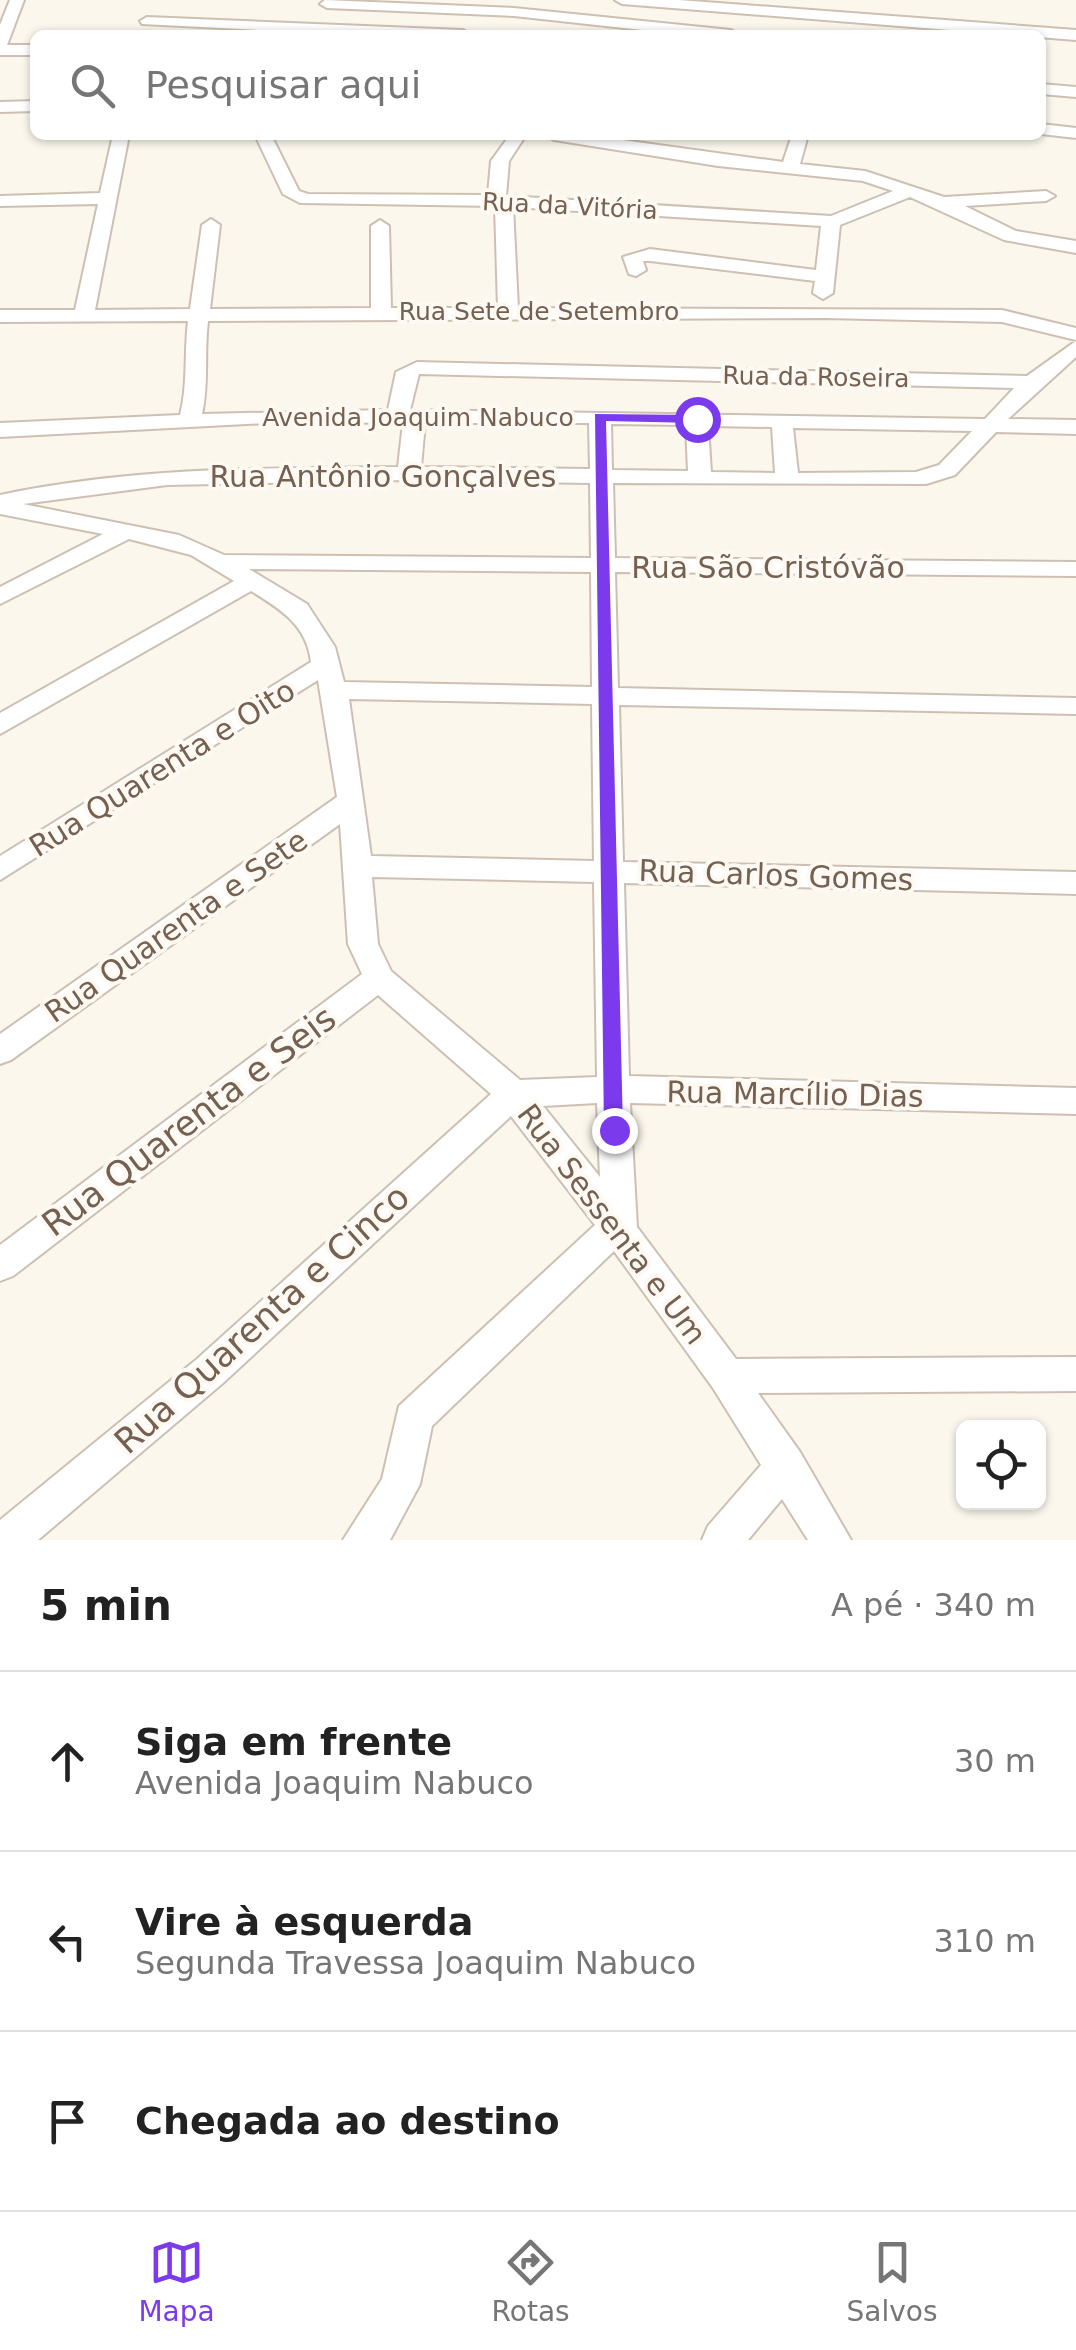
<!DOCTYPE html>
<html lang="pt">
<meta charset="utf-8">
<style>
body{margin:0;font-family:"DejaVu Sans",sans-serif;background:#f6f6f6;color:#222}
.controls{position:absolute;right:30px;bottom:30px;display:grid;overflow:hidden;border-radius:15px;box-shadow:0 2px 8px #0004}
.controls button{width:90px;height:90px;display:grid;place-items:center;padding:0;border:0;border-bottom:2px solid #e0e0e0;background:#fff;color:#222;font:50px sans-serif}
.stop{position:absolute;width:30px;height:30px;margin:-22px;border:8px solid #7c3aed;border-radius:50%;background:#fff}
.stop.end{background:#7c3aed;border-color:#fff;box-shadow:0 2px 10px #0008}
.list{margin:0;padding:0;list-style:none}
h2{display:flex;justify-content:space-between;align-items:center;height:130px;margin:0;padding:0 40px;font-size:42px}
h2 small{font-size:32px;font-weight:400;color:#767676}
.list li{display:grid;grid-template-columns:65px 1fr auto;gap:30px;align-items:center;box-sizing:border-box;height:180px;padding:0 40px;border-top:2px solid #e0e0e0}
.list b{display:block;font-size:38px;white-space:nowrap}
.list p{margin:0;font-size:32px;white-space:nowrap;color:#767676}
.list em{font-size:32px;font-style:normal;color:#767676}
.icon{flex:none;width:55px;height:55px;fill:none;stroke:currentColor;stroke-width:2;stroke-linecap:round;stroke-linejoin:round}
.map{position:relative;flex:none;width:1076px;height:1540px;overflow:hidden}
.search{position:absolute;background:#fff;box-shadow:0 2px 8px #0004;left:30px;right:30px;top:30px;height:110px;display:flex;align-items:center;gap:25px;box-sizing:border-box;padding:0 35px;border-radius:15px;color:#767676;font-size:38px}
.sheet{height:670px;background:#fff}
nav{display:flex;justify-content:space-around;align-items:center;box-sizing:border-box;height:140px;border-top:2px solid #e0e0e0;background:#fff;font-size:28px;color:#767676}
nav a{display:grid;justify-items:center;gap:5px}
nav .on{color:#7c3aed}
.map>svg:first-child{display:block}
.lines{fill:none;stroke-linecap:round;stroke-linejoin:round}
.minor-casing{stroke:#cdc0b3;stroke-width:4}
.minor{fill:#fff;fill-rule:evenodd}
.route{fill:#7c3aed}
.labels{text-anchor:middle;dominant-baseline:central;stroke-width:8;stroke-linejoin:round;paint-order:stroke}
.far-street-label{font-size:25px;fill:#756151;stroke:#fefaf3}
.street-label{font-size:30px;fill:#756151;stroke:#fefaf3}
.near-street-label{font-size:35px;fill:#756151;stroke:#fefaf3}
</style>
<div class="map">
<svg width="1076" height="1540" viewBox="0 0 1076 1540">
<rect width="100%" height="100%" fill="#fbf7ed"/>
<g class="lines">
<defs>
<path id="minor" d="M 10,0 L 24,0 L 7,45 L 35,45 L 35,55 L 0,55 L 0,25 Z
M 325,0 L 514,8 L 731,30 L 739,35 L 688,35 L 514,16 L 327,8 L 320,4 Z
M 615,0 L 679,0 L 1076,30 L 1076,40 L 622,4 Z
M 147,17 L 463,30 L 471,35 L 361,35 L 142,24 L 140,21 Z
M 1041,84 L 1076,87 L 1076,97 L 1041,94 Z
M 35,101 L 35,111 L 0,112 L 0,102 Z
M 1041,124 L 1076,128 L 1076,138 L 1041,134 Z
M 113,135 L 129,135 L 95,310 L 190,309 L 202,225 L 211,219 L 220,225 L 210,309 L 371,308 L 371,226 L 380,220 L 389,226 L 391,308 L 498,308 L 495,206 L 300,203 L 283,194 L 255,135 L 271,135 L 299,191 L 308,194 L 488,195 L 491,161 L 510,135 L 526,135 L 509,161 L 506,196 L 831,216 L 893,191 L 863,181 L 718,166 L 554,140 L 546,135 L 586,135 L 783,162 L 792,135 L 808,135 L 800,164 L 865,171 L 944,197 L 1046,191 L 1055,196 L 1046,201 L 965,206 L 1016,231 L 1076,241 L 1076,253 L 1004,240 L 910,197 L 840,225 L 833,293 L 823,299 L 813,293 L 815,281 L 650,261 L 643,261 L 646,270 L 636,276 L 629,274 L 623,257 L 650,249 L 816,270 L 821,226 L 513,207 L 518,308 L 1002,310 L 1076,328 L 1076,340 L 1002,322 L 825,318 L 208,321 C 204,354 209,384 202,414 L 388,410 L 396,372 L 417,362 L 1027,376 L 1076,341 L 1076,357 L 1008,419 L 1076,420 L 1076,434 L 996,432 L 955,475 L 926,484 L 613,483 L 615,558 L 1076,562 L 1076,576 L 615,572 L 618,688 L 1076,698 L 1076,714 L 619,705 L 623,862 L 1076,872 L 1076,894 L 624,883 L 629,1076 L 1076,1088 L 1076,1114 L 630,1103 L 637,1227 L 736,1359 L 1076,1357 L 1076,1391 L 758,1393 L 800,1452 L 851,1540 L 808,1540 L 782,1499 L 748,1540 L 702,1540 L 708,1526 L 761,1465 L 713,1388 L 614,1251 L 432,1426 L 420,1484 L 390,1540 L 343,1540 L 382,1479 L 399,1406 L 595,1225 L 511,1116 L 223,1383 L 38,1540 L 0,1540 L 0,1520 L 197,1359 L 491,1094 L 378,995 L 13,1276 L 0,1281 L 0,1245 L 362,974 L 348,944 L 340,824 L 11,1060 L 0,1064 L 0,1034 L 337,797 L 318,680 L 0,880 L 0,856 L 311,662 C 307,625 280,609 251,591 L 0,734 L 0,713 L 234,581 L 191,555 L 129,539 L 0,604 L 0,587 L 103,534 L 0,514 L 0,495 C 132,467 265,468 398,467 L 403,423 L 285,422 L 0,437 L 0,423 L 180,415 C 188,384 184,354 188,321 L 0,322 L 0,310 L 75,310 L 98,204 L 0,206 L 0,196 L 100,193 ZM 419,374 L 1014,388 L 985,419 L 410,410 ZM 425,423 L 589,423 L 590,469 L 421,467 ZM 611,424 L 686,425 L 688,471 L 612,470 ZM 708,426 L 772,427 L 775,473 L 711,472 ZM 793,428 L 972,431 L 939,465 L 916,472 L 798,473 ZM 407,480 L 590,483 L 591,558 L 224,555 L 179,535 L 23,504 L 167,485 ZM 249,569 L 591,572 L 592,687 L 344,682 L 335,647 L 307,604 ZM 349,699 L 592,704 L 594,861 L 371,856 ZM 372,877 L 594,882 L 597,1077 L 520,1080 L 391,971 L 378,944 ZM 597,1103 L 600,1177 L 543,1106 Z"/>
</defs>
<use href="#minor" class="minor-casing"/>
<use href="#minor" class="minor"/>
</g>
<path class="route" d="M 595,414 L 697,415 L 703,419 L 697,423 L 606,421 L 623,1130 L 614,1138 L 604,1130 Z"/>
<g class="labels">
<g class="far-street-label">
<text transform="translate(570 206) rotate(3)">Rua da Vitória</text>
<text x="539" y="311">Rua Sete de Setembro</text>
<text transform="translate(816 377) rotate(1)">Rua da Roseira</text>
<text x="418" y="417">Avenida Joaquim Nabuco</text>
</g>
<g class="street-label">
<text x="383" y="476">Rua Antônio Gonçalves</text>
<text x="768" y="567">Rua São Cristóvão</text>
<text transform="translate(162 768) rotate(-32)">Rua Quarenta e Oito</text>
<text transform="translate(776 875) rotate(2)">Rua Carlos Gomes</text>
<text transform="translate(176 926) rotate(-35)">Rua Quarenta e Sete</text>
<text transform="translate(795 1094) rotate(1)">Rua Marcílio Dias</text>
<text transform="translate(612 1224) rotate(53)">Rua Sessenta e Um</text>
</g>
<g class="near-street-label">
<text transform="translate(189 1121) rotate(-37)">Rua Quarenta e Seis</text>
<text transform="translate(262 1319) rotate(-42)">Rua Quarenta e Cinco</text>
</g>
</g>
</svg>
<div class="controls">
<button><svg class="icon" aria-label="locate" viewBox="0 0 24 24"><circle cx="12" cy="12" r="6"/><path d="M12 2v4M12 18v4M2 12h4M18 12h4"/></svg></button>
</div>
<div class="stop" style="left:697px;top:419px"></div>
<div class="stop end" style="left:614px;top:1130px"></div>
<div class="search"><svg class="icon" aria-label="search" viewBox="0 0 24 24"><circle cx="10" cy="10" r="6"/><path d="M15 15l6 6"/></svg>Pesquisar aqui</div>
</div>
<section class="sheet">
<h2>5 min<small>A pé · 340 m</small></h2>
<ul class="list">
<li><svg class="icon" aria-label="ahead" viewBox="0 0 24 24"><path d="M12 20V5M6 11l6-6 6 6"/></svg><div><b>Siga em frente</b><p>Avenida Joaquim Nabuco</p></div><em>30 m</em></li>
<li><svg class="icon" aria-label="left" viewBox="0 0 24 24"><path d="M17 20v-9H6M10 6l-5 5 5 5"/></svg><div><b>Vire à esquerda</b><p>Segunda Travessa Joaquim Nabuco</p></div><em>310 m</em></li>
<li><svg class="icon" aria-label="arrive" viewBox="0 0 24 24"><path d="M6 21V4h12l-3 4 3 4H6"/></svg><div><b>Chegada ao destino</b></div></li>
</ul>
</section>
<nav>
<a class="on"><svg class="icon" aria-label="map" viewBox="0 0 24 24"><path d="M3 6l6-2 6 2 6-2v14l-6 2-6-2-6 2zM9 4v14M15 6v14"/></svg>Mapa</a>
<a><svg class="icon" aria-label="directions" viewBox="0 0 24 24"><path d="M12 3l9 9-9 9-9-9zM9 14v-3h6M13 9l2 2-2 2"/></svg>Rotas</a>
<a><svg class="icon" aria-label="saved" viewBox="0 0 24 24"><path d="M7 4h10v16l-5-4-5 4z"/></svg>Salvos</a>
</nav>
